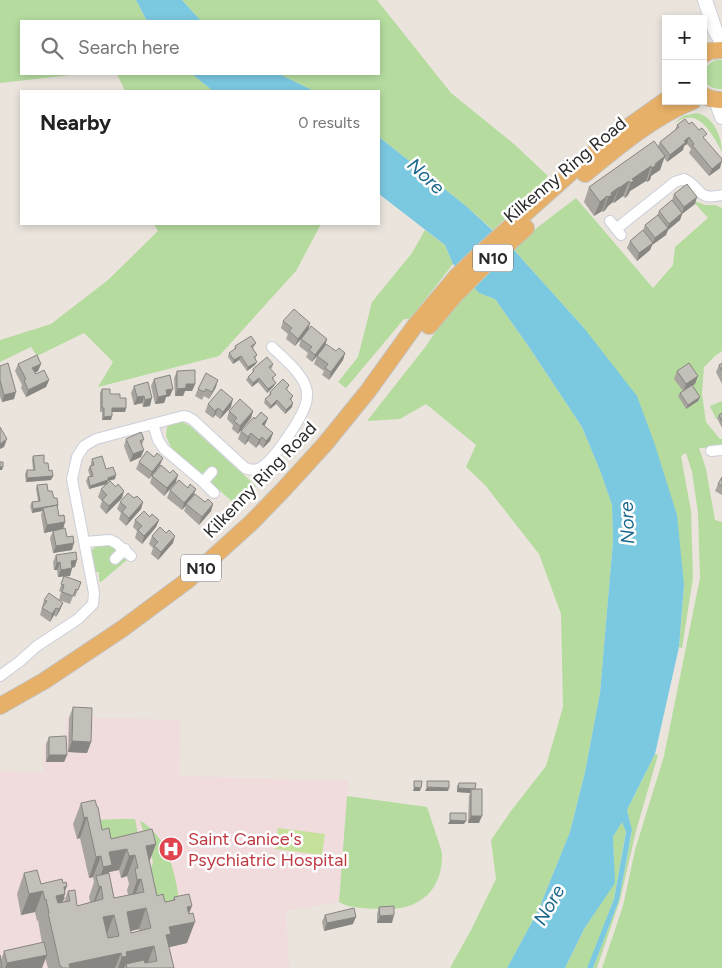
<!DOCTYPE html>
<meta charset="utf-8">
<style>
body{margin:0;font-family:Figtree,sans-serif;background:#f6f6f6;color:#222}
.controls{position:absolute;right:15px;top:15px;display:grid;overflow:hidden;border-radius:0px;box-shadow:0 2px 8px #0003}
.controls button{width:45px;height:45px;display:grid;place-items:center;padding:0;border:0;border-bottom:1px solid #e0e0e0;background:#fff;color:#222;font:25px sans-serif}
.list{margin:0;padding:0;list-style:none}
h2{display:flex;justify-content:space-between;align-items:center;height:65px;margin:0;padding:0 20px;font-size:21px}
h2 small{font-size:16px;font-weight:400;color:#767676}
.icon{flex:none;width:28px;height:28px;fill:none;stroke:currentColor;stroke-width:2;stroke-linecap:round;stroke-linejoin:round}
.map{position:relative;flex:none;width:722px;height:968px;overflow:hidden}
.search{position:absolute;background:#fff;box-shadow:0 2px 8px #0003;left:20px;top:20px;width:360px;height:55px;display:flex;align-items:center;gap:12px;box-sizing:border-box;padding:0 18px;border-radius:0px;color:#767676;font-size:19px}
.panel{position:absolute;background:#fff;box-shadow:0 2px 8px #0003;left:20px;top:90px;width:360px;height:135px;border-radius:0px}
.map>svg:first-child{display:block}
.medical{fill:#f0dbdd}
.green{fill:#b5db9f}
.pitch{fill:#c6e19c}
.water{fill:#7bc8e1}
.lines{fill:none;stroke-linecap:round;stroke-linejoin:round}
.minor-casing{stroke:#cccfda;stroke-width:12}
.secondary-casing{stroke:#cccfda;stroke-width:16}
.trunk-casing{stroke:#c3c3c3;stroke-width:18}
.minor{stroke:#fff;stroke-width:10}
.secondary{stroke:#fff;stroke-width:14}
.trunk{stroke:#e7b068;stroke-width:16}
.wall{fill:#a8a49f;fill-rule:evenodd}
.shaded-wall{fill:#888682}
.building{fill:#c3bfb9;stroke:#888682;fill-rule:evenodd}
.labels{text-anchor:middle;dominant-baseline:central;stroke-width:5;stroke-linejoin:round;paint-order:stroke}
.shield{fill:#fff;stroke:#6a6a6a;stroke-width:1}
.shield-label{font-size:16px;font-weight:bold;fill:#2a2a2a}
.street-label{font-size:18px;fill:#2a2a2a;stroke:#fff}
.health-label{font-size:18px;fill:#be3a42;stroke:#fff;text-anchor:start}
.water-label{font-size:19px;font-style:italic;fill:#1c688c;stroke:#fff}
</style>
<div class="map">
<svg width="722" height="968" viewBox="0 0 722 968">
<rect width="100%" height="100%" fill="#eae4dd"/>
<path class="medical" d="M 66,717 L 180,720 L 179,776 L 348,781 L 339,902 L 286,911 L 289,968 L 0,968 L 0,771 L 43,772 L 44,742 L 65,743 Z"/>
<path class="green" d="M 0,0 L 136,0 L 147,21 L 21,21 L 21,74 L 80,74 L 0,83 Z
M 182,0 L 377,0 L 451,93 L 514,144 L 548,176 L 537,190 L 493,230 L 466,206 L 379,137 L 379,91 L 314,91 L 279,74 L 379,74 L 379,21 L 201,21 Z
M 716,60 L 722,60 L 722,89 C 701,91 697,67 716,60 Z
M 117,74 L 192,74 L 213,91 L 125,91 Z
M 696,113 C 713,115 722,137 722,152 C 717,142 705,120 693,118 C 687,116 680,120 674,123 L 683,116 Z
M 576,198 L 653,288 L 673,265 L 675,247 L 708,218 L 692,200 L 705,205 L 715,205 L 722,208 L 722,351 L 715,356 L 704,367 L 702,394 L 706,422 L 720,439 L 722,439 L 722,447 L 699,448 L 706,469 L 715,520 L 722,522 L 722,968 L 602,968 L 623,906 L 635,850 L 664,756 L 700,578 L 698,513 L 692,472 L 686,453 L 681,456 L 691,511 L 693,578 L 682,648 L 679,647 L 684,585 L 584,328 L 513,249 L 538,227 Z
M 154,224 L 321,224 L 296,271 L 219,356 L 98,387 L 113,362 L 84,333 L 37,356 L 31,347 L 0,362 L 0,340 L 51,324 L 108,280 L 158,231 Z
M 425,230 L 445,245 L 453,264 L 410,319 L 404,319 L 346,388 L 338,382 L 358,357 L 372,302 L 412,253 Z
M 473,286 L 479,293 L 495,299 L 529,347 L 582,427 L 601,473 L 612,505 L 613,541 L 600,693 L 585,772 L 570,832 L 538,911 L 507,968 L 450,968 L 471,930 L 496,879 L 491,840 L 511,811 L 546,766 L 563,707 L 561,614 L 539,554 L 485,485 L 466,467 L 476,445 L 426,404 L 400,419 L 367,421 L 426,346 L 447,314 Z
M 722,401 L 722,416 L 716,419 L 710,406 Z
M 175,422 L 183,422 L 190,426 L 256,486 L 237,506 L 209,481 L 217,470 L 212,466 L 203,475 L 173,452 L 166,436 L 167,427 Z
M 110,544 L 115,549 L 115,553 L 110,559 L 116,565 L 123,559 L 128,559 L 101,582 L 99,581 L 99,572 L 93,572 C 91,552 86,546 110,544 Z
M 655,754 L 658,755 L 636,831 L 620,900 L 597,968 L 593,968 L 619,900 L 632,831 L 627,810 Z
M 347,796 L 427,807 C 431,818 434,829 438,840 C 439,844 442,850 442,854 C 443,893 416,912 380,909 C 366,908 351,909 339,902 Z
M 118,819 L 135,819 L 141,849 L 109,857 L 95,820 Z
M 140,821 C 145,823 147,825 150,828 C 171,847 175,877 180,903 L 156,907 L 148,872 L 152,866 L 153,861 Z
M 622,821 L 626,831 L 614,899 L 590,962 L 587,968 L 565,968 L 584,929 L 614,883 L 613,837 Z"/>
<path class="pitch" d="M 278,828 L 325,834 L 322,855 L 275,849 Z"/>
<path class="water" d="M 136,0 L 182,0 L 201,21 L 147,21 Z
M 192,74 L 279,74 L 314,91 L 213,91 Z
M 379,137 L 466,206 L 513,249 L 584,328 L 637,396 L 655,445 L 677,515 L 684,585 L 679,647 L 655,754 L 627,810 L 632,830 L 619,900 L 593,968 L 587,968 L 614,899 L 626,832 L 622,822 L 613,837 L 615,883 L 584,929 L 565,968 L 507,968 L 538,911 L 570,832 L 585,772 L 600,693 L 613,541 L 612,505 L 601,473 L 582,427 L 529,347 L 495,299 L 479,293 L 453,264 L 445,245 L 379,194 Z"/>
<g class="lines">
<defs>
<path id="minor" d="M 610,221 L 621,235
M 616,229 L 675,182 L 684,179 C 703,188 696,201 722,195
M 153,424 L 158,440 L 164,449 L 203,482 L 214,493
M 711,451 L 722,450
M 203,482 L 212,472
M 85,542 L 110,540 L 116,543 L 131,556
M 115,559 L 125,549
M 0,676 L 19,662 L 37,646 L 78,619 L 93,604 L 94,593 L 72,479 L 77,457 L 84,446 L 96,439 L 183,416 L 188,417 L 193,420 L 245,468 C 250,470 255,471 260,468 C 273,462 302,418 306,403 C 307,400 307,395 307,392 C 305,375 283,358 272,347"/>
<path id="secondary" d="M 705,0 L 715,30 L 722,42
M 716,100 L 722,117"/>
<path id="trunk" d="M 703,55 L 710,51 L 722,50
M 703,95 C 709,99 715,100 722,100
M 585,174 C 618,147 653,117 693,101
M 429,326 L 455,295 L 489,261 L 526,228
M 0,706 L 44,681 L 122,629 L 188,580 L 251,523 L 284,489 L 325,444 L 368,391 L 414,327 L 457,276 L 482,252 L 586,159 L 611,139 L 666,100"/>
</defs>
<use href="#minor" class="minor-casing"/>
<use href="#secondary" class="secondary-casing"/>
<use href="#trunk" class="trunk-casing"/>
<use href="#minor" class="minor"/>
<use href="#secondary" class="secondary"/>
<use href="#trunk" class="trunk"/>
</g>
<path class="wall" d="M 689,124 L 705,139 L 720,168 L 709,176 L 689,153 L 691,149 L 687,144 L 684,146 L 683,150 L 667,162 L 664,158 L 660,170 L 651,176 L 650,180 L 647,182 L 646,181 L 630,191 L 628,195 L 625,198 L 623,196 L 614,203 L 613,202 L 608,206 L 606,209 L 603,212 L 602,211 L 594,216 L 584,202 L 589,187 L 658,146 L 660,142 L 675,130 L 677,125 Z
M 674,194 L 695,204 L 682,214 L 680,220 L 668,230 L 666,235 L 652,245 L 650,250 L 637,261 L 627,248 L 630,241 L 643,230 L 645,225 L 657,216 L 659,211 L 672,200 Z
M 283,321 L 308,330 L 327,339 L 325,346 L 312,362 L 306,357 L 308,353 L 299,346 L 301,339 L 303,336 L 295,346 L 286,339 L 288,334 L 281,328 Z
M 256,343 L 254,347 L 253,348 L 257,355 L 255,359 L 255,365 L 247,371 L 239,360 L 233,364 L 228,357 L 229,353 L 234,350 L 235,346 Z
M 336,351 L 345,353 L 343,360 L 329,380 L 322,375 L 324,371 L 314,364 L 317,356 Z
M 722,363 L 722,384 L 716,372 L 719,365 Z
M 18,364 L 41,364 L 38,371 L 35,373 L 36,374 L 49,380 L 46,387 L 26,397 L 21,388 L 22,385 L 15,371 Z
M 273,364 L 272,368 L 270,369 L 274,379 L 273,380 L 274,386 L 267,393 L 258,382 L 252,387 L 246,380 L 248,377 L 252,373 L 253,369 Z
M 0,366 L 14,399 L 2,402 L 0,397 Z
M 177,371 L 195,384 L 192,391 L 185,391 L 183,396 L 175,396 L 174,378 Z
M 677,371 L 695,384 L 692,385 L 700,397 L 698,401 L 686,409 L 678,396 L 680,393 L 683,391 L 674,379 Z
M 154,379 L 170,396 L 166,397 L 164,403 L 155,404 L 151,386 Z
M 148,382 L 150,406 L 143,407 L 142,403 L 134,405 L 131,393 L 134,386 Z
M 289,385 L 287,390 L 293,396 L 291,401 L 292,407 L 285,414 L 276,404 L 270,409 L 264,403 L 265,399 L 269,396 L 270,392 Z
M 216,387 L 209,399 L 204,396 L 202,400 L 195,396 L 198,389 Z
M 102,389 L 110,394 L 120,398 L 126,408 L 125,412 L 112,412 L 111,420 L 102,420 L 102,412 L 100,412 L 100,393 Z
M 208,404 L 231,407 L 220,419 L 215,415 L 213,418 L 205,412 Z
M 229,411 L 253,411 L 251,418 L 238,434 L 232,429 L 233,425 L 227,419 Z
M 722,413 L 722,428 L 717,418 L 719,415 Z
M 264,426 L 273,433 L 270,441 L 263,448 L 259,444 L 256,448 L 248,441 L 245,445 L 238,439 L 241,431 Z
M 126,439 L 144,439 L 142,445 L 141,457 L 130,462 L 124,446 Z
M 33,456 L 44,463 L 53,476 L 51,480 L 26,482 L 25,474 L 27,470 L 33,470 L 32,460 Z
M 154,457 L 160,465 L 149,479 L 136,469 L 139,462 Z
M 92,459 L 106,469 L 115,479 L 108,481 L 107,483 L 122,498 L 106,514 L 100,507 L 102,501 L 98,497 L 101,489 L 106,484 L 89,489 L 86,481 L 88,477 L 90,476 L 88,470 L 90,466 L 91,465 L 91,463 Z
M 170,473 L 176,482 L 164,496 L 150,483 L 152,476 Z
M 722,477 L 722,495 L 715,491 L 718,484 Z
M 37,485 L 48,491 L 58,505 L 57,506 L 59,516 L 65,522 L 63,529 L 72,550 L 53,553 L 50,538 L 53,531 L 44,533 L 41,515 L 42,511 L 32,513 L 30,506 L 32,502 L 38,501 L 36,489 Z
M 170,490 L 194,495 L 205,502 L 213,504 L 211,511 L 199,525 L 184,511 L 186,506 L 182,510 L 167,498 Z
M 134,498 L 143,502 L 141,509 L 126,526 L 119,519 L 121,513 L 117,509 L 120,502 Z
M 150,517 L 159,520 L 156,527 L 142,544 L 135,538 L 137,531 L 133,527 L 135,520 Z
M 152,536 L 173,543 L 158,560 L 151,554 L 153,548 L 149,544 Z
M 56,555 L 75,567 L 72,568 L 70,576 L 65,576 L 81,582 L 75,597 L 73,596 L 70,604 L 59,600 L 61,592 L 59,591 L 64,576 L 58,577 L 57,570 L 54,570 L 53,562 Z
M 44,600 L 63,603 L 60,610 L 56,617 L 54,615 L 50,622 L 40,615 Z
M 73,707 L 91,742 L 87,753 L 68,752 L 69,718 Z
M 49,737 L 67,755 L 64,762 L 46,762 L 46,744 Z
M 459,783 L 475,789 L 479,823 L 468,823 L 469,796 L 470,793 L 457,792 L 457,786 Z
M 81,803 L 102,830 L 111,839 L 156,844 L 149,861 L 157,896 L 165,902 L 173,900 L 174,897 L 189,914 L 187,943 L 169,947 L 174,968 L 48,968 L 45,958 L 42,968 L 0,968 L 1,960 L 4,951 L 42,943 L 38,920 L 37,921 L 35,912 L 21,915 L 17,894 L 24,873 L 41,884 L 65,892 L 63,900 L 62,902 L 64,902 L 68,891 L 77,906 L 90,902 L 89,897 L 94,882 L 93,877 L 89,878 L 80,838 L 77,839 L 73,824 ZM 119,870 L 121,878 L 127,876 L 129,884 L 127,890 L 128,895 L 114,898 L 109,874 L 109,872 ZM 139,929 L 139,931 L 131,933 L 130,931 Z
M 379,907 L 392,923 L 377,923 L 377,914 Z
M 325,915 L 353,924 L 324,931 L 322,922 Z"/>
<path class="shaded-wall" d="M 689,137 L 687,144 L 684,146 L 683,150 L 667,162 L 670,155 Z
M 665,156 L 660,170 L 651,176 L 650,180 L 647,182 L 652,168 L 655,164 Z
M 722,161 L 720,168 L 709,176 L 712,169 Z
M 651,166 L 646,181 L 630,191 L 628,195 L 625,198 L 632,179 Z
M 629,181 L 623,196 L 614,203 L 619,188 Z
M 619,187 L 613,202 L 608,206 L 606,209 L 603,212 L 608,197 L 611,193 Z
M 607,196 L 602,211 L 594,216 L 600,202 Z
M 697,197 L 695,204 L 682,214 L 680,220 L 668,230 L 666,235 L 652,245 L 655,238 L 667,229 L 669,224 L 682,213 L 684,207 Z
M 653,243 L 650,250 L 637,261 L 639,253 Z
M 310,323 L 308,331 L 295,346 L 298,339 Z
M 327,339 L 325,346 L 312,362 L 315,355 Z
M 345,353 L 343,360 L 329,380 L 331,372 Z
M 241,356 L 239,360 L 233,364 L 234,360 Z
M 257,362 L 255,365 L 247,371 L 248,367 Z
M 41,364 L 38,371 L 30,375 L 32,368 Z
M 698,376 L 695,384 L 683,392 L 686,384 Z
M 259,378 L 258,382 L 252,387 L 253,383 Z
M 49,380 L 46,387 L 26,397 L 28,390 Z
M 218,380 L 216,387 L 209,399 L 212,392 Z
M 276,383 L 274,386 L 267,393 L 268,389 Z
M 186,384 L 195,384 L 192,391 L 185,391 L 183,396 L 175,396 L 177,389 Z
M 173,389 L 170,396 L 166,397 L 164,403 L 155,404 L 158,397 L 166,390 Z
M 16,392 L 14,399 L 2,402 L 4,395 Z
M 144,396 L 142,403 L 134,405 L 137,397 Z
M 700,397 L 698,401 L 686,409 L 688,405 Z
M 152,398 L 150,406 L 143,407 L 145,400 Z
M 233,399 L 231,407 L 220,419 L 223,412 Z
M 277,400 L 276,404 L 270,409 L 271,406 Z
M 293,403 L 292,407 L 285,414 L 286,410 Z
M 112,408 L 126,408 L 125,412 L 111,412 Z
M 218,408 L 215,415 L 213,418 L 215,411 Z
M 253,411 L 251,418 L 238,434 L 240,426 Z
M 112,416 L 111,420 L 102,420 L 104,417 Z
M 268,418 L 265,425 L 260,431 L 262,424 Z
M 251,433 L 248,441 L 245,445 L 248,437 Z
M 273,433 L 270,441 L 263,448 L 266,441 Z
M 262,437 L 259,444 L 256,448 L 259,440 Z
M 7,439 L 4,447 L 0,449 L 0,444 Z
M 144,450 L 141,457 L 130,462 L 133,454 Z
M 163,458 L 160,465 L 149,479 L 152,472 Z
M 0,467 L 3,467 L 2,470 L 0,470 Z
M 116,475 L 115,479 L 108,481 L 107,484 L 89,489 L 90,486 L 108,478 Z
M 178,475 L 176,482 L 164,496 L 167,488 Z
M 53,476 L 51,480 L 26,482 L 27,478 Z
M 196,489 L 193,497 L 182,510 L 184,503 Z
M 124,491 L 122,498 L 106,514 L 109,506 Z
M 143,502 L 141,509 L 126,526 L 129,518 Z
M 213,504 L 211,511 L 199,525 L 202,517 Z
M 58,505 L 57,508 L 43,508 L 42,511 L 32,513 L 33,509 Z
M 159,520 L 156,527 L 142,544 L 144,536 Z
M 65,522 L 63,529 L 44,533 L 47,525 Z
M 175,536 L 173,543 L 158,560 L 161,552 Z
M 74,543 L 72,550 L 53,553 L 56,546 Z
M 77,560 L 75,567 L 69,568 L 71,561 Z
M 60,562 L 57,570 L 54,570 L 57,563 Z
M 72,568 L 70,576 L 58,577 L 61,570 Z
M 63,603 L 60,610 L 56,617 L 59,609 Z
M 56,608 L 54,615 L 50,622 L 52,614 Z
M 72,741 L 91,742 L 87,753 L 68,752 Z
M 49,755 L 67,755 L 64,762 L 46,762 Z
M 414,787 L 421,788 L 420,791 L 413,791 Z
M 427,787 L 449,788 L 448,791 L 425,791 Z
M 458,788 L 471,789 L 470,793 L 457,792 Z
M 471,816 L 482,816 L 479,823 L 468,823 Z
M 87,817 L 80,838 L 77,839 L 84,818 Z
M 450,820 L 466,821 L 464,824 L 448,824 Z
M 156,844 L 148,865 L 146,846 Z
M 127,849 L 119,870 L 109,872 L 104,886 L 101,887 L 93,908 L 91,908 L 99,887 L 98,882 L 109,852 Z
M 135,855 L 127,876 L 121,878 L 129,856 Z
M 101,856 L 93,877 L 89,878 L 96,857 Z
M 141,879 L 133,901 L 130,901 L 137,880 Z
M 67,886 L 64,894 L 65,894 L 64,897 L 65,897 L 57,915 L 56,896 L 64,887 Z
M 43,891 L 35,912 L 21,915 L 29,894 Z
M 192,906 L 185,924 L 195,922 L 187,943 L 166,948 L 159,956 L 169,927 L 187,907 Z
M 146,908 L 139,929 L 119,934 L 127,912 Z
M 114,915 L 106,936 L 103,917 Z
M 394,915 L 392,923 L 377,923 L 380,916 Z
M 356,917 L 353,924 L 324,931 L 327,923 Z
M 154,946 L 146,967 L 126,964 L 124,968 L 118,968 L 122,957 L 126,952 Z
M 121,953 L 115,968 L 68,968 L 69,964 Z
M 47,955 L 42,968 L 5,968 L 7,963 Z"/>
<path class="building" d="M 685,119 L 689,124 L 692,122 L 699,130 L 702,128 L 707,134 L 703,137 L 722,159 L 722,161 L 712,169 L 692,145 L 694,144 L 689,137 L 684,141 L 686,142 L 670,155 L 660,142 L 679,127 L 677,125 Z
M 654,141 L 665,156 L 655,164 L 656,165 L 652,168 L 651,166 L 632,179 L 634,181 L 630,183 L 629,181 L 619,188 L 619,187 L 611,193 L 612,195 L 608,197 L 607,196 L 600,202 L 589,187 Z
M 687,184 L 697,197 L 684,207 L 674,194 Z
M 672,200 L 682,213 L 669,224 L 659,211 Z
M 658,215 L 668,228 L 655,238 L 645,225 Z
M 643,230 L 653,243 L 639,253 L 630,241 Z
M 294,309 L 310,323 L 298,339 L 289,331 L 292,328 L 283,321 Z
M 311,326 L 327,339 L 315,355 L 309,350 L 312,347 L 301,339 Z
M 251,336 L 256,343 L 251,346 L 257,355 L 254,357 L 257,362 L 248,367 L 241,356 L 234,360 L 229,353 L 236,348 L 235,346 Z
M 326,344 L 336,351 L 339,348 L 345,353 L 331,372 L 325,368 L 328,364 L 317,356 Z
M 37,355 L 41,364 L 32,368 L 36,374 L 44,370 L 49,380 L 28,390 L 24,380 L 26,379 L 18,364 Z
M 267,357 L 273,364 L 269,367 L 276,375 L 272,378 L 276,383 L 268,389 L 259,378 L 253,383 L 248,377 L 254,371 L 253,369 Z
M 8,363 L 16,392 L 4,395 L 0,380 L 0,366 Z
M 689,363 L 698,376 L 686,384 L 677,371 Z
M 722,363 L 722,371 L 719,365 Z
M 195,370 L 195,384 L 186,384 L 186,388 L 177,389 L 177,371 Z
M 206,373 L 218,380 L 212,392 L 206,389 L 204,392 L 198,389 Z
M 170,375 L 173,389 L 166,390 L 167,395 L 158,397 L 154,379 Z
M 283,379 L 289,385 L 286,389 L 293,396 L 290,399 L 293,403 L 286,410 L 277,400 L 271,406 L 265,399 L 271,394 L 270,392 Z
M 148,382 L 152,398 L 145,400 L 144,396 L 137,397 L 134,386 Z
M 692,385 L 700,397 L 688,405 L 680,393 Z
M 102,389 L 110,389 L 110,394 L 120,394 L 120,398 L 126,398 L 126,408 L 112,408 L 112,416 L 104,417 L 104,408 L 102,408 Z
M 221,389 L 233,399 L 223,412 L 218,408 L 215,411 L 208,404 Z
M 240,399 L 253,411 L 240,426 L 234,421 L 237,418 L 229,411 Z
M 261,412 L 268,418 L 262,424 L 273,433 L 266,441 L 262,437 L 259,440 L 251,433 L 248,437 L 241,431 L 254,417 L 255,419 Z
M 722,413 L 722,422 L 719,415 Z
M 0,427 L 7,439 L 0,444 Z
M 141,432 L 144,439 L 140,441 L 144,450 L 133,454 L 126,439 Z
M 147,451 L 154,457 L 157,453 L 163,458 L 152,472 L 139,462 Z
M 44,455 L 44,463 L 48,463 L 49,471 L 52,470 L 53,476 L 27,478 L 27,470 L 35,470 L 33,456 Z
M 102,456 L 106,469 L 113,467 L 116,475 L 108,478 L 108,480 L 90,486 L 88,477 L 93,476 L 90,466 L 94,465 L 92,459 Z
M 0,462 L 3,462 L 3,467 L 0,467 Z
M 161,465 L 170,473 L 173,470 L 178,475 L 167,488 L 152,476 Z
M 722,477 L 722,486 L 718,484 Z
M 179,480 L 188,488 L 190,484 L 196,489 L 184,503 L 170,490 Z
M 110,481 L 116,487 L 118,484 L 124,491 L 109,506 L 102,500 L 107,495 L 101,489 Z
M 47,484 L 48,491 L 52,491 L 54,498 L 57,498 L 58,505 L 33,509 L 32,502 L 40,501 L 37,485 Z
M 128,493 L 134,498 L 137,496 L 143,502 L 129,518 L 122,512 L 126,507 L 120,502 Z
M 195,494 L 205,502 L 208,499 L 213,504 L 202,517 L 186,504 Z
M 57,505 L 59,516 L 64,515 L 65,522 L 47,525 L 43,508 Z
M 144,511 L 150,517 L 152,514 L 159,520 L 144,536 L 138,530 L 142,526 L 135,520 Z
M 160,527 L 166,533 L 169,530 L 175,536 L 161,552 L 154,546 L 158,542 L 152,536 Z
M 65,528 L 67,537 L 73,536 L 74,543 L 56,546 L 53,531 Z
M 76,552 L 77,560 L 71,561 L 72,568 L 61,570 L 60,562 L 57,563 L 56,555 Z
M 64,576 L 81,582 L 78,590 L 76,589 L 73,596 L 62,592 L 64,585 L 61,584 Z
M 49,593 L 63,603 L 59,609 L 56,608 L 52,614 L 42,608 L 47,601 L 44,600 Z
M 73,707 L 92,708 L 91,742 L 72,741 Z
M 66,736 L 67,755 L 49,755 L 49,737 Z
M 414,781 L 422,781 L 421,788 L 414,787 Z
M 427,781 L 449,781 L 449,788 L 427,787 Z
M 459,783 L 476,783 L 475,789 L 458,788 Z
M 471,789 L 482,789 L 482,816 L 471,816 Z
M 95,800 L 97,807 L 98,807 L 102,830 L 109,828 L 111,839 L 152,829 L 156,844 L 146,846 L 157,896 L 163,894 L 165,902 L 175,900 L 174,897 L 189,894 L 192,906 L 187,907 L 189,914 L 193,913 L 195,922 L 169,927 L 171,934 L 166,935 L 174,968 L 127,968 L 126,964 L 144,960 L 145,963 L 157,961 L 154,946 L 126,952 L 127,956 L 122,957 L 121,953 L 69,964 L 70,968 L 62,968 L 61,966 L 60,966 L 48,913 L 49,913 L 46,899 L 45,900 L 43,891 L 29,894 L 24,873 L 37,870 L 41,884 L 62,879 L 63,883 L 66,882 L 67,886 L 64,887 L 65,894 L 56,896 L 58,903 L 70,901 L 68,891 L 75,890 L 77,906 L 103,899 L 101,886 L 99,887 L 96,876 L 109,873 L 114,898 L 144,892 L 141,879 L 137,880 L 135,868 L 138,868 L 135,855 L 129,856 L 127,849 L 109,852 L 112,865 L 103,867 L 101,856 L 96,857 L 87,817 L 84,818 L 81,803 ZM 146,908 L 151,928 L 131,933 L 127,912 ZM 114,915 L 119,936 L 108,938 L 103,917 Z
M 450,813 L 466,813 L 466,821 L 450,820 Z
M 394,906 L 394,915 L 380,916 L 379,907 Z
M 354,908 L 356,917 L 327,923 L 325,915 Z
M 44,942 L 47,955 L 7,963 L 4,951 Z
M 0,955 L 2,968 L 0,968 Z"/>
<defs>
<symbol id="hospital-disc" viewBox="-11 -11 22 22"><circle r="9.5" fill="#e0444e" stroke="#fff"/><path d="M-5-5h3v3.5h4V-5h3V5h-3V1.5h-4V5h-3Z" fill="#fff"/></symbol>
</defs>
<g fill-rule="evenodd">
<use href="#hospital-disc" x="157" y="835" width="28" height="28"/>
</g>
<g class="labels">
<g class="shield">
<rect x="473" y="244.5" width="40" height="27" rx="4"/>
<rect x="181" y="554.5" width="40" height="27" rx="4"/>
</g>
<g class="shield-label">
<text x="493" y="258">N10</text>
<text x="201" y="568">N10</text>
</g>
<g class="street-label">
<text transform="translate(565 170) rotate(-40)">Kilkenny Ring Road</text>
<text transform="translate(260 480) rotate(-46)">Kilkenny Ring Road</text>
</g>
<g class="health-label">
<text x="188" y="839">Saint Canice's<tspan x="188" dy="21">Psychiatric Hospital</tspan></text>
</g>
<g class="water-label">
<text transform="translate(426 176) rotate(43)">Nore</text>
<text transform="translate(627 523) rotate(-92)">Nore</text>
<text transform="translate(549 905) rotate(-60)">Nore</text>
</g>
</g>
</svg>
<div class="controls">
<button>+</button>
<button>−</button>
</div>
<div class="search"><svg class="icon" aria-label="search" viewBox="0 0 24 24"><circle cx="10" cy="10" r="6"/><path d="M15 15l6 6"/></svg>Search here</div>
<section class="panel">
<h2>Nearby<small>0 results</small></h2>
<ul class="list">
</ul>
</section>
</div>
